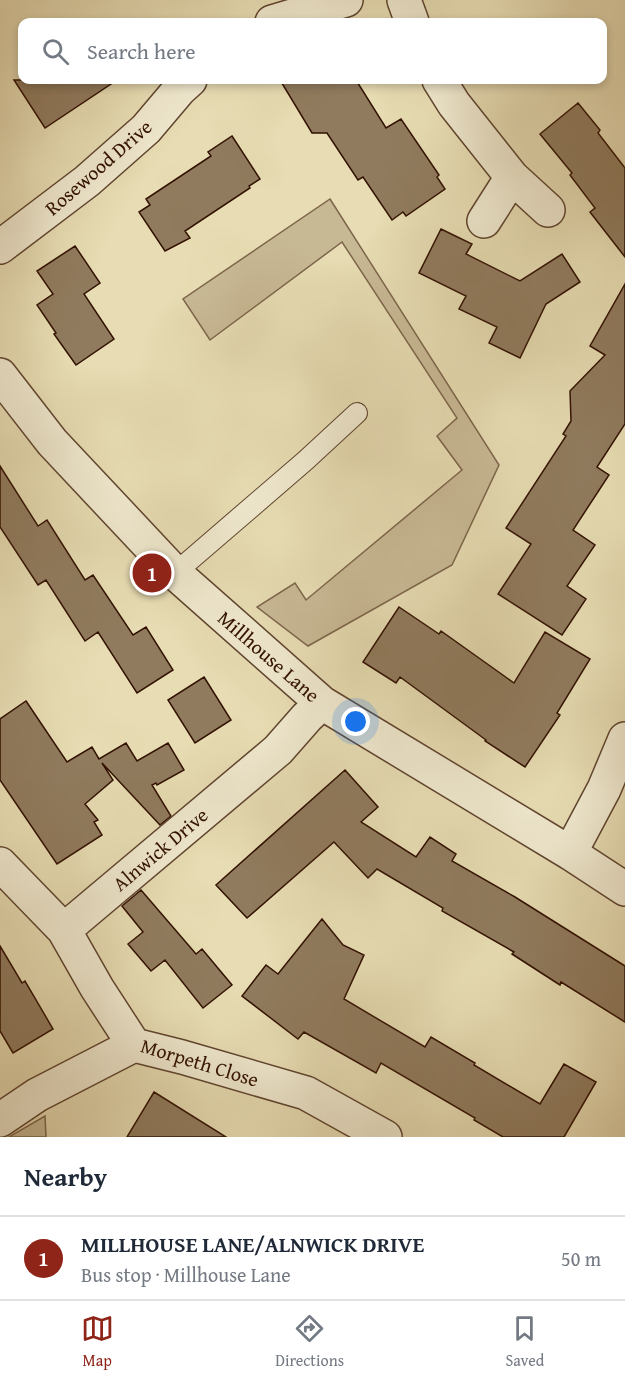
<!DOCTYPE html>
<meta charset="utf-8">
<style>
body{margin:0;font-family:"Gentium Book Plus",serif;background:#f2f2f3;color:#1f2937}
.you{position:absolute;left:356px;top:722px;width:21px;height:21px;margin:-15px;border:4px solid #fff;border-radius:50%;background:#1a73e8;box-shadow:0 0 0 9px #1a73e833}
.badge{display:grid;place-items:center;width:39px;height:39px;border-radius:50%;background:#8f2418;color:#fff;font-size:20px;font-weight:700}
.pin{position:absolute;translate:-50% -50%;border:3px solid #fff;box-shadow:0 2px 6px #0006}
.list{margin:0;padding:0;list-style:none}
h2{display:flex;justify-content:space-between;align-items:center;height:78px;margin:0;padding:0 24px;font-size:26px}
h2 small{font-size:20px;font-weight:400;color:#747a83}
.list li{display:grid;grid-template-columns:39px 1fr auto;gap:18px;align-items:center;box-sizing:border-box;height:84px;padding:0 24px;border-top:2px solid #e0e1e3}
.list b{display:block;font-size:22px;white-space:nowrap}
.list p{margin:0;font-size:20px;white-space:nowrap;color:#747a83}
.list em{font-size:20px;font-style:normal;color:#747a83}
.icon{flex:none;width:33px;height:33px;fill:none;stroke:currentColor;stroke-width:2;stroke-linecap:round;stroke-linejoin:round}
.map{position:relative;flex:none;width:625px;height:1137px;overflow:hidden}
.search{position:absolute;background:#fff;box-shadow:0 3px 9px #0003;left:18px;right:18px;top:18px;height:66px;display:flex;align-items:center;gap:15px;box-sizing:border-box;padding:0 21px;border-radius:12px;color:#747a83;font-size:22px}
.sheet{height:162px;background:#fff}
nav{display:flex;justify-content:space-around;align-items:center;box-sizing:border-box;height:84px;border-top:2px solid #e0e1e3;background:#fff;font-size:16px;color:#747a83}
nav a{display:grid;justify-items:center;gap:3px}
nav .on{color:#8f2418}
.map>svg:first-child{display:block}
.green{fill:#c8b995;stroke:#7d654b;stroke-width:1.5}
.building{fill:#907b5e;stroke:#321101;stroke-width:1.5}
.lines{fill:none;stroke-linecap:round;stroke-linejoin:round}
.lane-casing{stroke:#5f442e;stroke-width:22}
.street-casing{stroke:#5f442e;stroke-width:36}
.lane{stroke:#efe8ce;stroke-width:20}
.street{stroke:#efe8ce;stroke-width:33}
.labels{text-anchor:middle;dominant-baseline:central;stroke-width:4.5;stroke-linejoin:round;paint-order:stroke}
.street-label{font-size:20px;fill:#321101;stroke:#efe8ce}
</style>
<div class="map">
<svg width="625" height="1137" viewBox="0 0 625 1137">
<rect width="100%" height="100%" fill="#e7dcb3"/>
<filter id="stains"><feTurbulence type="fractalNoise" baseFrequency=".00333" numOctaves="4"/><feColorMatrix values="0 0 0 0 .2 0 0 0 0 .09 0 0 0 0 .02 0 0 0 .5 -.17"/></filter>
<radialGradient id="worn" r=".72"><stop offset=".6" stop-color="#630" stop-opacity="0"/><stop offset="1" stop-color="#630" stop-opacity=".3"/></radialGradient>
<path class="green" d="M 330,199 L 499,465 L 452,565 L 308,646 L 257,607 L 295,583 L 306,600 L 462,470 L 437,436 L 457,418 L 342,242 L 210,340 L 183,299 Z
M 45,1116 L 46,1137 L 9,1137 Z"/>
<path class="building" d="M 14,80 L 117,80 L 45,128 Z
M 280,80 L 356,80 L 386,128 L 401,119 L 439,175 L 437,177 L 445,189 L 406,216 L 403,212 L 392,220 L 363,177 L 358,180 L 327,133 L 312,133 Z
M 578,103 L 600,130 L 598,133 L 625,168 L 625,257 L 590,212 L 595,208 L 570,175 L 572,173 L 540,134 Z
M 232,136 L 260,179 L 249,186 L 250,188 L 185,231 L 190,238 L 165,251 L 139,212 L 150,205 L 146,199 L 211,156 L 208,152 Z
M 441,229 L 472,244 L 466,254 L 520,281 L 562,254 L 580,282 L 546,304 L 520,358 L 489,343 L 497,327 L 459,309 L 466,296 L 419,273 Z
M 75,246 L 100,283 L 84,294 L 114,339 L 76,365 L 54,334 L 56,333 L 37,305 L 53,294 L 37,271 Z
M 625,284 L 625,424 L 597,467 L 609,475 L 573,530 L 595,545 L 567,586 L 586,599 L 562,635 L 498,594 L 531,544 L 506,528 L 566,436 L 563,434 L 571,421 L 570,391 L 605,355 L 590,346 Z
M 0,466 L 38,526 L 47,520 L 85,580 L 93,575 L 133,635 L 146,627 L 173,670 L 137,693 L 98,632 L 85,641 L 46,580 L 38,585 L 0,527 Z
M 399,607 L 439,634 L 441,631 L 514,683 L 545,632 L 590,659 L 557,713 L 560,715 L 525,767 L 485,741 L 486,740 L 400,677 L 396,683 L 363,662 Z
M 204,677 L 231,720 L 195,743 L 168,700 Z
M 26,701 L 67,762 L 92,747 L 99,759 L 126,743 L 137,761 L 168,743 L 184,770 L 157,785 L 156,783 L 152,785 L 171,816 L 160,825 L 102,763 L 113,780 L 85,804 L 98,820 L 94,822 L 102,835 L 57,864 L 0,780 L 0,719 Z
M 345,770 L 378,807 L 361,822 L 416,857 L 430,837 L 456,854 L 452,861 L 515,897 L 625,966 L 625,1022 L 561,982 L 560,985 L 512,954 L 514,952 L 442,911 L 443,908 L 377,869 L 368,878 L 334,842 L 247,918 L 216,885 Z
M 141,890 L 196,954 L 202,949 L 232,985 L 203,1008 L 165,960 L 151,971 L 128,944 L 143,932 L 122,906 Z
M 322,919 L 343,945 L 364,955 L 344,999 L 425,1047 L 431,1037 L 475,1063 L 474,1065 L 540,1104 L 564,1064 L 596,1082 L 564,1137 L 503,1137 L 474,1120 L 475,1118 L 381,1063 L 376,1073 L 304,1032 L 298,1039 L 242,996 L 266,965 L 278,974 Z
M 0,946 L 22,983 L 25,981 L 53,1029 L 13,1053 L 0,1031 Z
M 154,1092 L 226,1137 L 127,1137 Z"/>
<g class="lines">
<defs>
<path id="lane" d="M 175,573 L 305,461 L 357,413"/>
<path id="street" d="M 404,0 L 412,22
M 272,22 L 346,0
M 439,80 L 454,104 L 512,177 L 548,210
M 484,221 L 512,177
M 0,247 L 87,181 L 146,129 L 179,90 L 190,80
M 0,375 L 52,442 L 175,573 L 322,703 L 570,853 L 625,889
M 570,853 L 604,789 L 625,739
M 0,864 L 64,930 L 278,750 L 307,717 L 322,703
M 64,930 L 97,988 L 134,1045 L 182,1057 L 306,1093 L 385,1137
M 0,1120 L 37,1095 L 134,1045"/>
</defs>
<use href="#lane" class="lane-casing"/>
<use href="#street" class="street-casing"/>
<use href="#lane" class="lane"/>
<use href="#street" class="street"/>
</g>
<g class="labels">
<g class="street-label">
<text transform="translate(98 167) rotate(-41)">Rosewood Drive</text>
<text transform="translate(269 656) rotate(41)">Millhouse Lane</text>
<text transform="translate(160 849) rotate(-40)">Alnwick Drive</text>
<text transform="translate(200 1062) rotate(17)">Morpeth Close</text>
</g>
</g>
<rect width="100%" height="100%" filter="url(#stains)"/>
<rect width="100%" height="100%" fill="url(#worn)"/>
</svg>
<div class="you"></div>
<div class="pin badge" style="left:152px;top:573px">1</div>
<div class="search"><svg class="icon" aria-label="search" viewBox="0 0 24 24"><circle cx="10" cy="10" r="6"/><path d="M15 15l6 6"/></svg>Search here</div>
</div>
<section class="sheet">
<h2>Nearby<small></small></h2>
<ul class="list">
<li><span class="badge">1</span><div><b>MILLHOUSE LANE/ALNWICK DRIVE</b><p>Bus stop · Millhouse Lane</p></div><em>50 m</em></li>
</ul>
</section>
<nav>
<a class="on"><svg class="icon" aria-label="map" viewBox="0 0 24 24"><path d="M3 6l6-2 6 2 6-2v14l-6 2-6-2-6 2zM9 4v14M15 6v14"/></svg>Map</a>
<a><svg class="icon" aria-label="directions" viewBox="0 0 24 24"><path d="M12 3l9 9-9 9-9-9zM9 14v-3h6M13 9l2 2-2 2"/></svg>Directions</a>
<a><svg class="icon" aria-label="saved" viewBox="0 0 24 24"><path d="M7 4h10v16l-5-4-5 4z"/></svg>Saved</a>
</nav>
